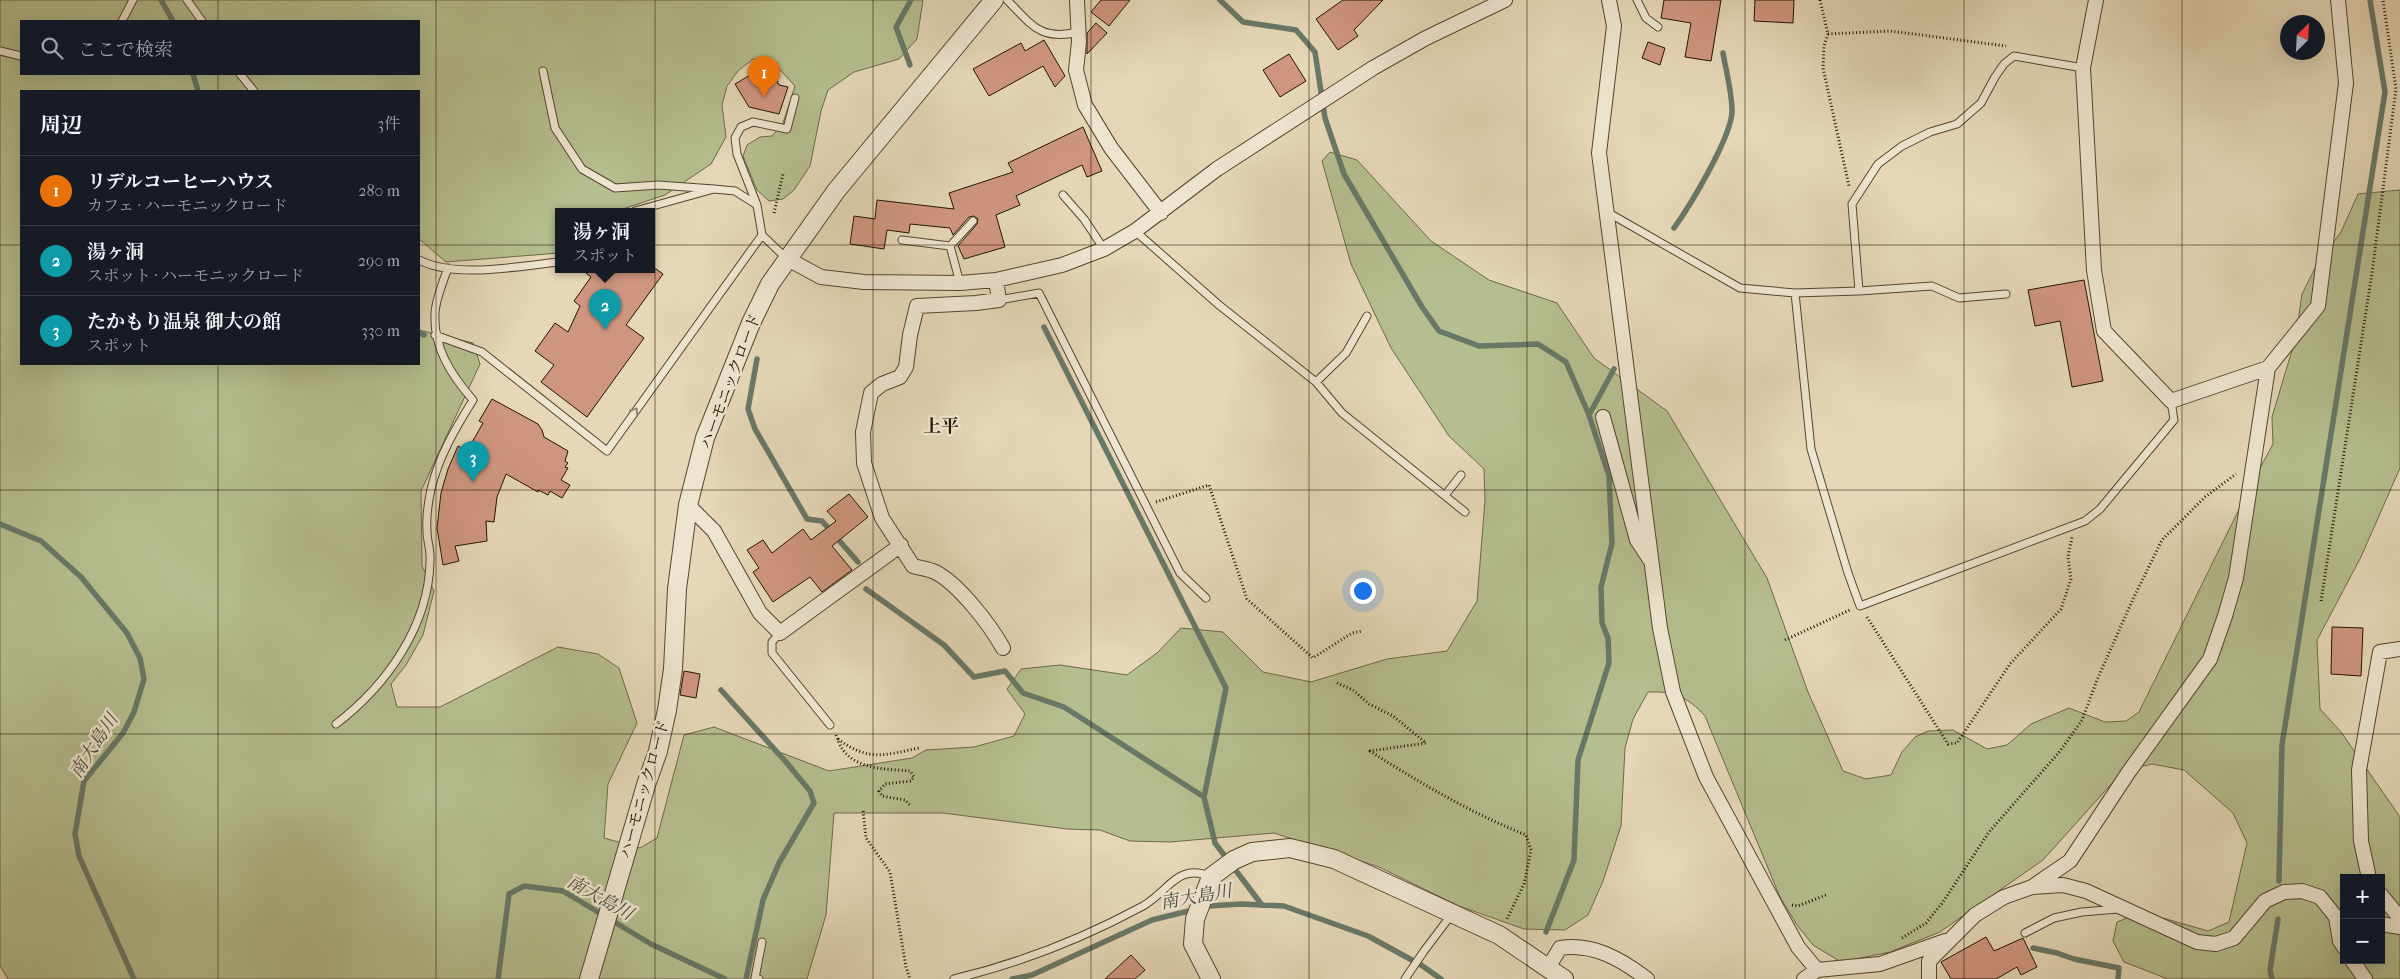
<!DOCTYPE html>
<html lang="ja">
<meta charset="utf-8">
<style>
body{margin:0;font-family:"IM FELL French Canon","Noto Serif JP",serif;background:#242831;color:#f1f3f6}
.controls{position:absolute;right:15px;bottom:15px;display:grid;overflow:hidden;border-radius:0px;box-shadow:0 5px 20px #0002}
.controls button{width:45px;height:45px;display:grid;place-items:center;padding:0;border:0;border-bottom:1px solid #363941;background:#171b24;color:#f1f3f6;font:25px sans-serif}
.compass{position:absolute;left:2280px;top:15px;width:45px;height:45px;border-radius:50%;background:#171b24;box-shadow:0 5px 20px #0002;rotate:24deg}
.you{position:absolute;left:1362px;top:590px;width:18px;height:18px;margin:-12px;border:4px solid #fff;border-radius:50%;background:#1a73e8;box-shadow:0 0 0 8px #1a73e833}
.badge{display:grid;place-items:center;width:32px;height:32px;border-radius:50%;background:#c59692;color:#fff;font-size:16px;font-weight:700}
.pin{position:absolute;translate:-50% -41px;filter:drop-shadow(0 1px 2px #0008)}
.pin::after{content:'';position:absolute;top:26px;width:18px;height:15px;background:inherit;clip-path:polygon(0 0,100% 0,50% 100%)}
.popup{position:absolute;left:555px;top:208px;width:100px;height:65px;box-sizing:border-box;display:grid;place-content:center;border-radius:0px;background:#171b24;filter:drop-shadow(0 1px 4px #0005);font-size:16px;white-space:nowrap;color:#9ea1a6}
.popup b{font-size:19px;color:#f1f3f6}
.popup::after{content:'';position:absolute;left:50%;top:100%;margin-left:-10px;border:10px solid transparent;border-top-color:#171b24}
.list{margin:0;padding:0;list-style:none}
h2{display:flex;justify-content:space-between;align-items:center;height:65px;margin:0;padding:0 20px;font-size:21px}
h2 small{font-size:16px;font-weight:400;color:#9ea1a6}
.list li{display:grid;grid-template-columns:32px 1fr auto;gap:15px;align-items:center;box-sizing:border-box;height:70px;padding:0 20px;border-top:1px solid #363941}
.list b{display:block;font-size:19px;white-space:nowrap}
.list p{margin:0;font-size:16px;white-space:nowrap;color:#9ea1a6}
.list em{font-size:16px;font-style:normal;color:#9ea1a6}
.icon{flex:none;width:28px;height:28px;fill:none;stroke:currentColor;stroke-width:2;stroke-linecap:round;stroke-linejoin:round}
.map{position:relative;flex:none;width:2400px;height:979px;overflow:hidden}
.search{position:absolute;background:#171b24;box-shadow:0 5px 20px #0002;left:20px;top:20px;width:400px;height:55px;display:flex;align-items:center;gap:12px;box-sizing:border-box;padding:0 18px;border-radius:0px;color:#9ea1a6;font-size:19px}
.panel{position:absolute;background:#171b24;box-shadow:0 5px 20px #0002;left:20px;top:90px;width:400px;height:275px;border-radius:0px}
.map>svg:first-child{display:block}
.green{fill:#b5be8e;stroke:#6c6947;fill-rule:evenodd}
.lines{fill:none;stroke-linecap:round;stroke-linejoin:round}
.stream{stroke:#687868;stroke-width:5.5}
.building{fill:#cf967f;stroke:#231400}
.service-casing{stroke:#54452e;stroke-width:9}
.minor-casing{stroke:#54452e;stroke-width:16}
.tertiary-casing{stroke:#54452e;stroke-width:20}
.path{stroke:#231400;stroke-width:3;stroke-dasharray:1 2.5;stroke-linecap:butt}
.service{stroke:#eee5d0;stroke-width:7}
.minor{stroke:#eee5d0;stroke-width:14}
.tertiary{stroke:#eee5d0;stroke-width:18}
.oneway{stroke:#938772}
.grid{fill:none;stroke:#231400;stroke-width:1;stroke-opacity:0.55}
.labels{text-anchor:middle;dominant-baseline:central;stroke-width:5;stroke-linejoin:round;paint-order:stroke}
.street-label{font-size:16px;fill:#231400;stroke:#eee5d0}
.neighbourhood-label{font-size:18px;font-weight:bold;fill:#231400;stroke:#eee5d0}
.water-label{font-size:18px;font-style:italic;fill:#4b4e3d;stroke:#eee5d0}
</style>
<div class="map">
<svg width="2400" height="979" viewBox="0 0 2400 979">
<rect width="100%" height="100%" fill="#e5d7b7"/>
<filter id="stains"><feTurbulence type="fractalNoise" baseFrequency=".004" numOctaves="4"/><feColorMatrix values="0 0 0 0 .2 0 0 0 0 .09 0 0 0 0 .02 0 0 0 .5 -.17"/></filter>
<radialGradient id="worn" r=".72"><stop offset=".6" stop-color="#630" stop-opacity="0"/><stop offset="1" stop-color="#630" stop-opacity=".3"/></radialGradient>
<path class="green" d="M 0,0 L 923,0 L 917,39 L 899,59 L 854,72 L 828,90 L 821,111 L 810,166 L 794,190 L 783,199 L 769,201 L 757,190 L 743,156 L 747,145 L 760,137 L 772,136 L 783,123 L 795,86 L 770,59 L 753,59 L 738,71 L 727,86 L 722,105 L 726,137 L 711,164 L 665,195 L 617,211 L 559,211 L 559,253 L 446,262 L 419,239 L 419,91 L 21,91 L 21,364 L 419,364 L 419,330 L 473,343 L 480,364 L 421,491 L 422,566 L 434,591 L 423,635 L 406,665 L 391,684 L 397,707 L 440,707 L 558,647 L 598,654 L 619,668 L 637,723 L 608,784 L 604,838 L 640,848 L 657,838 L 684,735 L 714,727 L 829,771 L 912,758 L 926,750 L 974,747 L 1014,736 L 1025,714 L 1007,689 L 1021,669 L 1060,665 L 1127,675 L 1157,653 L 1181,628 L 1223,632 L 1263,672 L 1311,682 L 1387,659 L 1447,651 L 1477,601 L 1485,500 L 1484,469 L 1449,436 L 1391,348 L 1351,264 L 1322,161 L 1330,152 L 1357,160 L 1431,241 L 1489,280 L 1557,303 L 1594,358 L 1667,411 L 1767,578 L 1808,692 L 1843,771 L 1866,779 L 1891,775 L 1902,752 L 1915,737 L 1928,731 L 1953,730 L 1987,749 L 2007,745 L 2031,724 L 2069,708 L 2105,722 L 2126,721 L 2139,712 L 2251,485 L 2273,444 L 2272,417 L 2296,337 L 2302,294 L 2316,266 L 2341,232 L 2358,194 L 2400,190 L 2400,468 L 2361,557 L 2317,640 L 2320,709 L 2341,732 L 2400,817 L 2400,979 L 2168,979 L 2124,962 L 2113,941 L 2117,922 L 2142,912 L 2208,931 L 2229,922 L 2247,843 L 2233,813 L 2184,770 L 2152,764 L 2123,771 L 2043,860 L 1940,932 L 1890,952 L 1841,962 L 1813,945 L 1797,925 L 1780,897 L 1705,716 C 1688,697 1674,691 1648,692 L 1633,719 L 1625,748 L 1621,826 L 1603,881 L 1588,915 L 1565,930 L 1524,929 L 1459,906 L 1379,867 L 1274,833 L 1170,842 L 1130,841 L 1100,830 L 1067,829 L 943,813 L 834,813 L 826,915 L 807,979 L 8,979 L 0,966 ZM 21,21 L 419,21 L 419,74 L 21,74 ZM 2344,878 L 2381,878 L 2381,960 L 2344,960 Z"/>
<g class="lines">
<path class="stream" d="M 161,0 L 173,21
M 1220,0 L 1243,22 L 1296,30 L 1315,52 L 1325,118 L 1344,174 L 1422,307 L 1439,331 L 1479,346 L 1538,344 L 1566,362 L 1589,415 L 1609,476 L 1612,543 L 1601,587 L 1602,623 L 1608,638 L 1609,663 L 1578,760 L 1574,860 L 1546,932
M 910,65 L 896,27 L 911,0
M 193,74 L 198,91
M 1674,228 C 1690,206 1732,136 1732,111 C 1732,92 1726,71 1723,53
M 1044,327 L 1226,688 L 1204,797 L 1215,843 L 1262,905
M 419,333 L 424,335
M 757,359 L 748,409 L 755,429 L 807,519 L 822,521 L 858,562
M 1589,415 L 1614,369
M 0,524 L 41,541 L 81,577 L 127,633 L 140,658 L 144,679 L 134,712 L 123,733 L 84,781 L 75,834 L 79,856 L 134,979
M 866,589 L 944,645 L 974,677 L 1005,671 L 1023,693 L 1064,707 L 1204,797
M 721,690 L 786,762 L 810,791 L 814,803 L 779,863 L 763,900 L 746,979
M 2279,881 L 2282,745 L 2385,92 L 2370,0
M 2033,948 L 2057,953 L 2074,959 L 2119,968 L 2118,979
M 498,979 L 509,894 L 524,886 L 563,891 L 651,944 L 725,979
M 1012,979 L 1032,975 L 1152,920 L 1209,906 L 1241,904 L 1284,906 L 1368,936 L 1421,965 L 1441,979
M 2272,979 L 2270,970 L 2278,919"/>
</g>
<path class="building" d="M 1101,0 L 1130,0 L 1109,26 L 1091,12 Z
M 1343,0 L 1383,0 L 1354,30 L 1358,36 L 1338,50 L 1316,19 Z
M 1664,0 L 1721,0 L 1711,61 L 1685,57 L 1691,23 L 1661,18 Z
M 1755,0 L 1794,0 L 1793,23 L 1754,21 Z
M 1096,23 L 1107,33 L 1087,54 L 1087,33 Z
M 1044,40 L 1065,76 L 1055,87 L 1043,66 L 989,96 L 973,69 L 1021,43 L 1025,51 Z
M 1648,42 L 1665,48 L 1660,65 L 1642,58 Z
M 1289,54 L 1306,81 L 1280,97 L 1263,70 Z
M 769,64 L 779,85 L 788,87 L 779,114 L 749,107 L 735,84 Z
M 1083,127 L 1102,171 L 1087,177 L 1082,165 L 1016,196 L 1020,205 L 996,215 L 1005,247 L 964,259 L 958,246 L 977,224 L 978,219 L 974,216 L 969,217 L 953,235 L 950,228 L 910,224 L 909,233 L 887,230 L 884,249 L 850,244 L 854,216 L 875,219 L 877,200 L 954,209 L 949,193 L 1013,172 L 1008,163 Z
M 581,269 L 656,269 L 663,274 L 626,325 L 644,338 L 587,417 L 541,382 L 554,365 L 535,351 L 555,323 L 568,332 L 580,306 L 574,301 L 591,277 Z
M 2084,280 L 2103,381 L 2072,387 L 2060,321 L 2035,326 L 2028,290 Z
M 492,399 L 538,424 L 542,430 L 544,437 L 568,451 L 565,461 L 568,463 L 565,467 L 568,468 L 561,480 L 570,485 L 562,498 L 550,491 L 548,495 L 538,490 L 538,492 L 506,474 L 497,497 L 494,522 L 486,521 L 487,541 L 455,546 L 459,561 L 443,565 L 437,528 L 441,493 L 448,469 L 458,446 L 467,451 L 483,423 L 479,421 Z
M 849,494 L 868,517 L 832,546 L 852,570 L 822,592 L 810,577 L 773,602 L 753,572 L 759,568 L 747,550 L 763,540 L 772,553 L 803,529 L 811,540 L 836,521 L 827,511 Z
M 2332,627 L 2363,628 L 2361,676 L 2331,674 Z
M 684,671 L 700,674 L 696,698 L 680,695 Z
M 1986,937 L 1994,951 L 2023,938 L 2037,967 L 2021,975 L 2017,967 L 1996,979 L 1951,979 L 1941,962 Z
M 1131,955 L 1145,970 L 1135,979 L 1105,979 Z"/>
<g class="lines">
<defs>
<path id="service" d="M 187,0 L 202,21
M 1007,0 C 1032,25 1040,41 1078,32
M 1637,0 L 1646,18 L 1658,27
M 122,21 L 133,0
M 0,51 L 21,56
M 543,71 L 555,128 L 582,169 L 615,188 L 658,185 L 714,189
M 240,74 L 254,91
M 1063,195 L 1084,219 L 1104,249
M 757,205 L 737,154 L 735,138 L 741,127 L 753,122 L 787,129 L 795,98
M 635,211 L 714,189 L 735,191 L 757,205 L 762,235 L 786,258
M 1607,212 L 1740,288 L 1795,293 L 1859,291 L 1852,204 L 1878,164 L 1902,146 L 1930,132 L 1957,124 L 1981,103 L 1995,77 L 2004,64 L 2014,56 L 2083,68
M 1135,231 L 1219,305 L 1316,382 L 1342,413 L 1465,512
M 902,240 L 950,246 L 960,283
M 950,246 L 973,221
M 419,260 C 457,279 517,266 559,262
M 1859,291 L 1932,286 L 1959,298 L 2006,294
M 1795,293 L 1811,449 L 1848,573 L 1860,606 L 2085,521 L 2100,509 L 2174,420 L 2171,401
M 999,300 L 1039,293 L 1180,573 L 1206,598
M 435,335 L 482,352 L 607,451 L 762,235
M 1316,382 L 1346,353 L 1367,316
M 1446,494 L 1461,475
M 780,633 L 772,642 L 772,653 L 830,725
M 336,724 C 386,686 429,626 430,561 C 431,551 427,541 427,531 C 426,517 428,503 431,489 C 439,456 455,429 473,400 C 451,375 433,347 435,313 C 436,298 443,282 448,268
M 2025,933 L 2054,918 L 2082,912 L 2118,909
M 759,979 L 755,978 L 762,942
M 954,979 C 1021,963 1082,939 1143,906 C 1169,891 1178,862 1211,877
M 1405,979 L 1424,951 L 1452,914"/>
<path id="minor" d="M 1077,0 L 1079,42 L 1076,70 L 1085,105 L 1111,148 L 1161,213
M 1609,0 L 1614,26 L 1599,153 L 1660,628 L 1673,692 L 1706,777 L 1798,947 L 1817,970
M 786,258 L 821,277 L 864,282 L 960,283 L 996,280 L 1062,265 L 1104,249 L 1135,231 L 1217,169 L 1373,68 L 1426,38 L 1505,0
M 996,280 L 999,300 L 976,303 L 917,306 L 910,335 L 906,367 L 900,377 L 882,384 L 871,393 L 863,432 L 864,463 L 882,518 L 913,566 C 920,568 929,569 935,572 C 959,584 990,625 1003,648
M 2268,368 L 2318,306 L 2346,83 L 2338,0
M 1603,417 L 1637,540 L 1650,560
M 688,505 L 714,531 L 760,613 L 780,633 L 901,545
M 2369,878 L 2361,841 L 2359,770 L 2380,652 L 2400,649
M 2032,887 L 2063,885 L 2086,891 L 2197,942 L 2216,944 L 2234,938 L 2265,901 L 2284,892 L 2302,891 L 2320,897 L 2336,917 L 2340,941 L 2344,947
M 2381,895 L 2400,918
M 2381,924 L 2400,927
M 2352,960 L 2365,979
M 1548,968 L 1560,948 C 1593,943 1621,959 1647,979
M 1804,979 L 1817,970 L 1880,964 L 1945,941
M 1929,979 L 1929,961 L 1975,915 L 2004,897 L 2032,887 L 2070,861 L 2128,773 L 2210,659 L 2225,616 L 2236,578 L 2268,368 L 2171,401 L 2104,331 L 2094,270 L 2083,68 L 2096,0"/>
<path id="tertiary" d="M 589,979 L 646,785 L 658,751 L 667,710 L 673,669 L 677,589 L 688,505 L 705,438 L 751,323 L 770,284 L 836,191 L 994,0
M 1211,979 L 1193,944 L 1195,919 L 1211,877 L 1234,860 L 1252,852 L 1290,848 L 1334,859 L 1499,935 L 1564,979"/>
</defs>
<use href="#service" class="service-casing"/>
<use href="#minor" class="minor-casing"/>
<use href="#tertiary" class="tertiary-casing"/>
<path class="path" d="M 1820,0 L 1828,34 L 1824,46 L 1823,68 L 1849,186
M 1828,34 L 1890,31 L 2006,46
M 774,213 L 783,174
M 1156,502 L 1209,485 L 1247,599 L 1313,658 L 1352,633 L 1363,631
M 2321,601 L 2372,273 L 2396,89 L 2383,0
M 1867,617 L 1948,744 L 1957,743 L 2010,664 L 2061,609 L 2071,579 L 2068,557 L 2072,537
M 1785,640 L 1850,610
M 1337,683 L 1353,690 L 1369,704 L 1393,716 L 1426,743 L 1370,751 C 1420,783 1471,813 1526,835 L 1531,850 L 1524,884 L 1507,919
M 836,735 C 838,740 840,746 843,750 C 858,770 888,769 910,771 L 914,777 L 911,781 L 885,784 L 879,791 L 882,796 L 905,800 L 911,806
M 838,739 C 869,762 885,755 919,748
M 863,811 L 866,838 L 890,872 L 906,967 L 910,979
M 1792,905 L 1798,906 L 1826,895
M 1902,938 L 1926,923 L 1943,902 L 1989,832 L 2061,750 L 2082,720 L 2097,680 L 2133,599 L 2162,540 L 2205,497 L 2236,474"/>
<use href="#service" class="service"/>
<use href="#minor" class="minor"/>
<use href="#tertiary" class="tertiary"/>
</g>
<defs><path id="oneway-chevron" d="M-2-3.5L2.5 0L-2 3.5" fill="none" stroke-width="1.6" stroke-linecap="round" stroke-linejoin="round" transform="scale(1.25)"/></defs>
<use class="oneway" href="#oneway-chevron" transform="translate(635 411) rotate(-55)"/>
<path class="grid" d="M 218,0 L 218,21M 436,0 L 436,979M 655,0 L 655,979M 873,0 L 873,979M 1091,0 L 1091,979M 1309,0 L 1309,979M 1527,0 L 1527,979M 1745,0 L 1745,979M 1964,0 L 1964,979M 2182,0 L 2182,979M 218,74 L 218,91M 0,245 L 21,245M 419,245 L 2400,245M 218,364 L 218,979M 0,490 L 2400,490M 0,734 L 2400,734"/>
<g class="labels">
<g class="street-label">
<text transform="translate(730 381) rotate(-69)">ハーモニックロード</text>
<text transform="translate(644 789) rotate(-74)">ハーモニックロード</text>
</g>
<g class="neighbourhood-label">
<text x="941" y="426">上平</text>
</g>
<g class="water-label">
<text transform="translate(94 746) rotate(-57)">南大島川</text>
<text transform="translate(1196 897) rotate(-10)">南大島川</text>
<text transform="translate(600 898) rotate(29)">南大島川</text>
</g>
</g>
<rect width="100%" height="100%" filter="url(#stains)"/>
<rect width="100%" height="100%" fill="url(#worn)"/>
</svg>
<div class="controls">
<button>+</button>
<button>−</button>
</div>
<svg class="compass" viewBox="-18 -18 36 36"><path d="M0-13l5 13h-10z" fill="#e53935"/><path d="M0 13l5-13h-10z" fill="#9ea1a6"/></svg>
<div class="you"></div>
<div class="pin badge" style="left:764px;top:97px;background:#e8710a">1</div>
<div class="pin badge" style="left:605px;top:330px;background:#0f9aa8">2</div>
<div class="popup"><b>湯ヶ洞</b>スポット</div>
<div class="pin badge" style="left:473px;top:482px;background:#0f9aa8">3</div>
<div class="search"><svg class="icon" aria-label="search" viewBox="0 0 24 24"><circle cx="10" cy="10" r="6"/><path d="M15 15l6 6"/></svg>ここで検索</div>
<section class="panel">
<h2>周辺<small>3件</small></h2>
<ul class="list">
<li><span class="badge" style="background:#e8710a">1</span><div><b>リデルコーヒーハウス</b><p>カフェ · ハーモニックロード</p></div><em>280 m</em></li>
<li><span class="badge" style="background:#0f9aa8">2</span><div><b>湯ヶ洞</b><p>スポット · ハーモニックロード</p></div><em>290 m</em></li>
<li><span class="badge" style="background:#0f9aa8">3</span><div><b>たかもり温泉 御大の館</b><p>スポット</p></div><em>330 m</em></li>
</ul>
</section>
</div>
